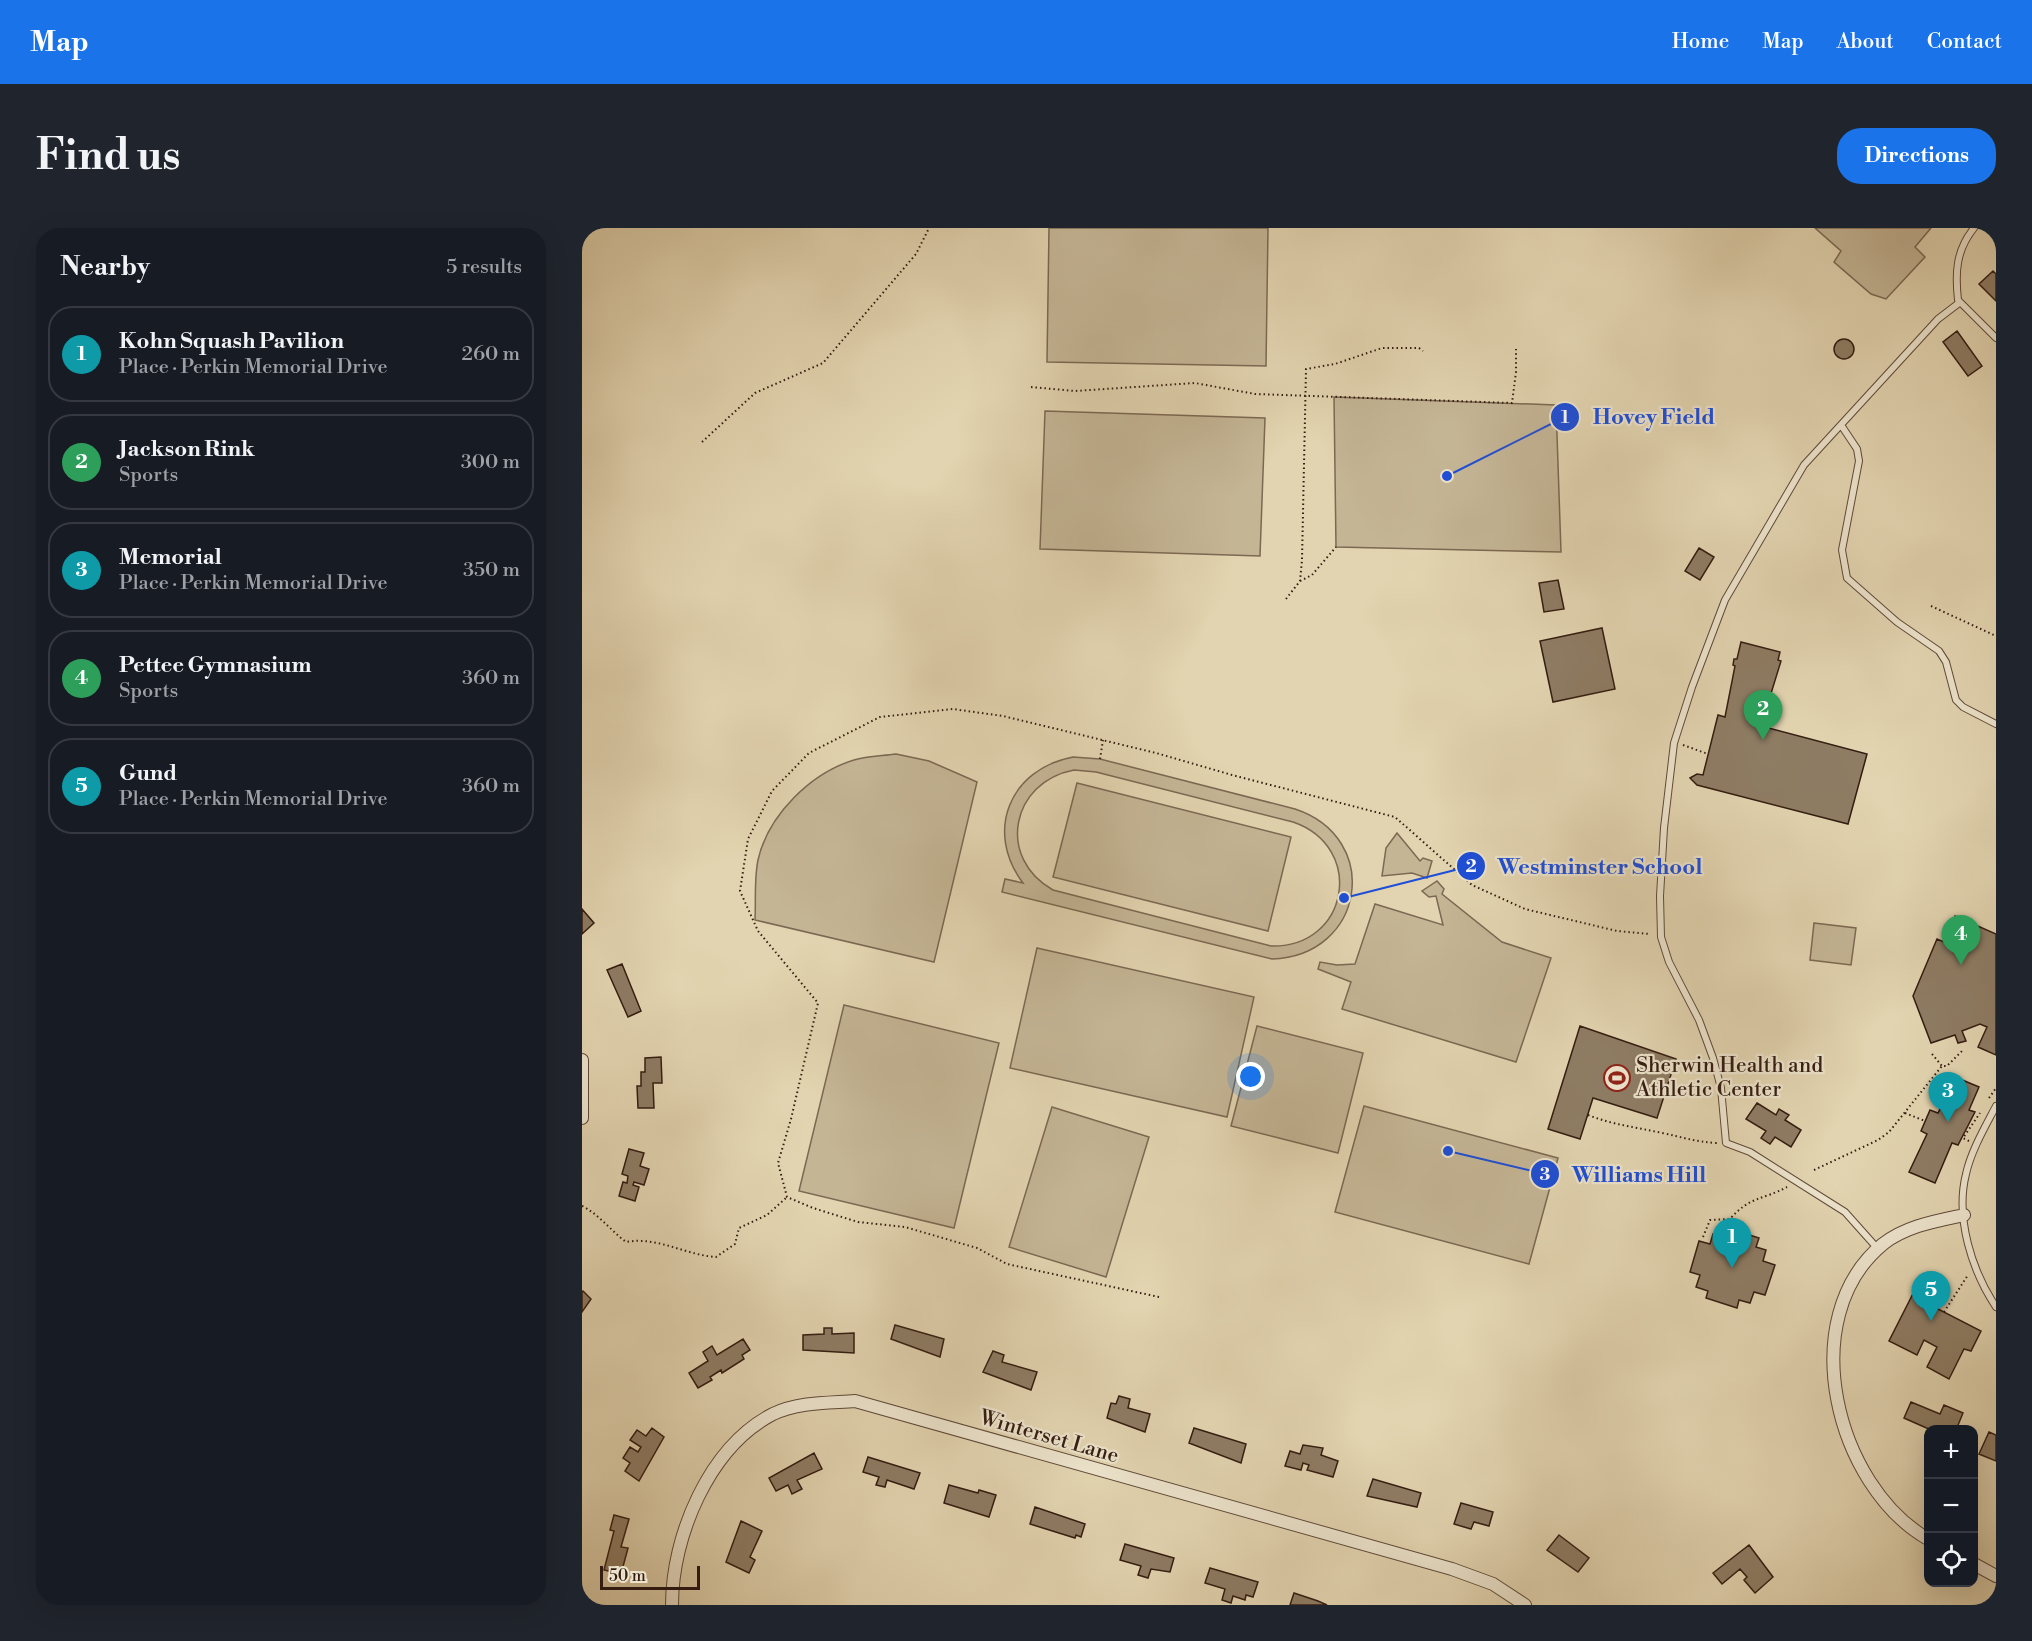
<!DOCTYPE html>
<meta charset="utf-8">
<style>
body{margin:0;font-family:"Libre Bodoni",serif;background:#20242c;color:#f1f3f6}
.controls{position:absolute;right:18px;bottom:18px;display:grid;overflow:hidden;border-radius:12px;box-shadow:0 6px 24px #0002}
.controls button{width:54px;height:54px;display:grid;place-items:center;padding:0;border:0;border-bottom:2px solid #363941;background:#171b24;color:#f1f3f6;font:30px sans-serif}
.scale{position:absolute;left:18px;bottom:15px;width:100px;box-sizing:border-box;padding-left:6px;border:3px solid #341c11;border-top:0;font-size:16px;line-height:21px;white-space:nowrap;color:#341c11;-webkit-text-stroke:4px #ece3cc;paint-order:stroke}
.you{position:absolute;left:669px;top:849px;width:21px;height:21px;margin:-15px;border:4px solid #fff;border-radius:50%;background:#1a73e8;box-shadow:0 0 0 9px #1a73e833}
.badge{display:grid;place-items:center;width:39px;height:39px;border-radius:50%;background:#1a73e8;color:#fff;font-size:20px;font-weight:700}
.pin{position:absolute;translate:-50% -50px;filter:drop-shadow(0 2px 3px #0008)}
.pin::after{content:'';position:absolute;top:32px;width:21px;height:18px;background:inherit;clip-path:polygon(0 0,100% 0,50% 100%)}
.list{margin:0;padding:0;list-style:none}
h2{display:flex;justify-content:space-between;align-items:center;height:78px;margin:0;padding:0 24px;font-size:26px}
h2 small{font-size:20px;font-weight:400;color:#9ea1a6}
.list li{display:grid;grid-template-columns:39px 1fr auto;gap:18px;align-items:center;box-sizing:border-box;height:96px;margin:0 12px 12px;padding:0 12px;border:2px solid #363941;border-radius:24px}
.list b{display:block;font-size:22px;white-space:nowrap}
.list p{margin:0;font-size:20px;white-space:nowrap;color:#9ea1a6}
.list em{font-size:20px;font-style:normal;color:#9ea1a6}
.icon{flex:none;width:33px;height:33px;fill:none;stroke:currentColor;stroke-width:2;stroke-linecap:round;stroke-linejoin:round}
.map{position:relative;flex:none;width:1414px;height:1377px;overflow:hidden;border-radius:24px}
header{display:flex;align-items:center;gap:36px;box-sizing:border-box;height:84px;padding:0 30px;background:#1a73e8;color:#fff}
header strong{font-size:28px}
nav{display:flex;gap:33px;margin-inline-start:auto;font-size:21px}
.intro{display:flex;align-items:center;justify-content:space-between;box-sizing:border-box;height:144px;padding:0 36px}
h1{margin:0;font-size:42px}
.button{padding:15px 27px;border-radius:24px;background:#1a73e8;color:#fff;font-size:21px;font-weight:700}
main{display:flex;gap:36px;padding:0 36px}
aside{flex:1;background:#171b24;border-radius:24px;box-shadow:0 6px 24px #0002}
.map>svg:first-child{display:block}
.green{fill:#c4b595;stroke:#7c6853;stroke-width:1.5;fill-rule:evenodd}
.building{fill:#8e7c64;stroke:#341c11;stroke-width:1.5}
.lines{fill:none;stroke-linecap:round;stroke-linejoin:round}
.lane-casing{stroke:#604a39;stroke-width:8}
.street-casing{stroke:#604a39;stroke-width:14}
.path{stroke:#341c11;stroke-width:2;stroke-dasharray:1.5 3;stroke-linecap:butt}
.lane{stroke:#ece3cc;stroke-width:6}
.street{stroke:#ece3cc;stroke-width:12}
.labels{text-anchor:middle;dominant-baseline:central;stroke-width:4.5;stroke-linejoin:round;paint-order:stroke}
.poi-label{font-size:21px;fill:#341c11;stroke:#ece3cc;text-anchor:start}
.street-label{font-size:21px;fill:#341c11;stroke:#ece3cc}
.leader{fill:none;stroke:#1d4ed8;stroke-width:2}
.callout-dot{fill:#1d4ed8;stroke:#ece3cc;stroke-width:2}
.mark-label{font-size:18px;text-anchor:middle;font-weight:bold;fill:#fff}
.callout-label{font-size:22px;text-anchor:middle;font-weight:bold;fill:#1d4ed8;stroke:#ece3cc;stroke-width:4.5;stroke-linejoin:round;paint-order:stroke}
</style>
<header>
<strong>Map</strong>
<nav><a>Home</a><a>Map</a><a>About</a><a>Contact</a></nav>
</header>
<div class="intro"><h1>Find us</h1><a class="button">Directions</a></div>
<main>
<aside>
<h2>Nearby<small>5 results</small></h2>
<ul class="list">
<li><span class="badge" style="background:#0f9aa8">1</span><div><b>Kohn Squash Pavilion</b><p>Place · Perkin Memorial Drive</p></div><em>260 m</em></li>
<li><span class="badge" style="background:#2e9e5b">2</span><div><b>Jackson Rink</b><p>Sports</p></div><em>300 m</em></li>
<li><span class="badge" style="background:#0f9aa8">3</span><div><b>Memorial</b><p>Place · Perkin Memorial Drive</p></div><em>350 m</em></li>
<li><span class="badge" style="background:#2e9e5b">4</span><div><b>Pettee Gymnasium</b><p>Sports</p></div><em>360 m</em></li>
<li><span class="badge" style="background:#0f9aa8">5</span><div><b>Gund</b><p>Place · Perkin Memorial Drive</p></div><em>360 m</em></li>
</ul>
</aside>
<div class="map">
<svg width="1414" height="1377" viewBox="0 0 1414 1377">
<rect width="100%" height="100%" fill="#e2d4b0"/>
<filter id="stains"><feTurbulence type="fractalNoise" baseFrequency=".00333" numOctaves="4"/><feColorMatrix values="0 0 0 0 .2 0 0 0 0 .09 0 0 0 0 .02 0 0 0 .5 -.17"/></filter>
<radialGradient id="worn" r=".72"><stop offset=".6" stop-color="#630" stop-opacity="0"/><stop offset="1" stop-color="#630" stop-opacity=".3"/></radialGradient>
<path class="green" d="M 467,0 L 686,0 L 684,138 L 465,134 Z
M 1233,0 L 1349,0 L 1333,19 L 1343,29 L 1304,71 L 1289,66 L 1252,34 L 1259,23 Z
M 752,169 L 974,177 L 979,324 L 754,319 Z
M 463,183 L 683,190 L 678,328 L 458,321 Z
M 314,526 L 347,533 L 395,554 L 352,734 L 173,692 C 174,673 172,651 176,632 C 186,587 229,545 272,532 C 285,528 300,528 314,526 Z
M 491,529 L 518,531 L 713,581 C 801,610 783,728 690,731 L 420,664 L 423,651 L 441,655 C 402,603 428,541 491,529 ZM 492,542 L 514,544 L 711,594 C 784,619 767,720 689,718 L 471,662 C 414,630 429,554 492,542 Z
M 495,555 L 709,609 L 686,703 L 471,649 Z
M 815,605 L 838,633 L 841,630 L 850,633 L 845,650 L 830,645 L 800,648 L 804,620 Z
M 855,653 L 862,661 L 860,666 L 920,714 L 969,730 L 934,834 L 760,781 L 769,754 L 736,741 L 738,734 L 755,737 L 773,736 L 793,676 L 861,697 L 854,668 L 847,669 L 840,663 Z
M 1232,695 L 1274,700 L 1269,737 L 1228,732 Z
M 455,720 L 672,769 L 645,889 L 428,840 Z
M 262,777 L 417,815 L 372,1000 L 217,963 Z
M 675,798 L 781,825 L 756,925 L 649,898 Z
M 782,878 L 976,930 L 947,1036 L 753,984 Z
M 470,879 L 567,909 L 524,1049 L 427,1019 Z"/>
<path class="building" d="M 1411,43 L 1414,46 L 1414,73 L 1397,56 Z
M 1375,103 L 1400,138 L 1386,148 L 1361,114 Z
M1252 121a10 10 0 1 1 20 0a10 10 0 1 1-20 0Z
M 1117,320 L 1132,329 L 1118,352 L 1103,343 Z
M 976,352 L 982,381 L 962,384 L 957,355 Z
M 1020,400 L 1033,461 L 971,474 L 958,413 Z
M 1159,414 L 1198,424 L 1196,432 L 1199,433 L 1179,498 L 1285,526 L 1266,596 L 1115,557 L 1108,550 L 1115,546 L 1121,547 L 1136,487 L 1143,489 L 1153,438 L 1151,437 L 1152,431 L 1155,431 Z
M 0,681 L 12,695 L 0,706 Z
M 1373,688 L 1414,706 L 1414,827 L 1396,819 L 1405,799 L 1398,796 L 1380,803 L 1384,813 L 1376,815 L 1373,807 L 1349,815 L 1331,768 L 1355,711 L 1362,714 Z
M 40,736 L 59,783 L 46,789 L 25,742 Z
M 998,798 L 1094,831 L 1075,890 L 1011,870 L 998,911 L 966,901 Z
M 79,829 L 80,855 L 71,855 L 72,880 L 56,880 L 55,858 L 59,858 L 59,844 L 63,844 L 63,830 Z
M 1373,849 L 1397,859 L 1387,882 L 1393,884 L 1376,917 L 1370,915 L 1353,955 L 1327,944 L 1345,906 L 1339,903 L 1348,882 L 1356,885 Z
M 1175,875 L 1194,887 L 1197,881 L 1207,887 L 1203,892 L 1219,902 L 1209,919 L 1193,909 L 1188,916 L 1179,910 L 1184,903 L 1164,891 Z
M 47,921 L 62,925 L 58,938 L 67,941 L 62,957 L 52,954 L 51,957 L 57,959 L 53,973 L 37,968 L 41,954 L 45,955 L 46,948 L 40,946 Z
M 1145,1000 L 1177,1010 L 1174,1019 L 1184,1022 L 1181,1033 L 1193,1037 L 1183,1067 L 1172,1064 L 1168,1075 L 1157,1072 L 1155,1080 L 1124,1070 L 1126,1063 L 1114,1059 L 1118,1047 L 1108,1044 L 1117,1013 L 1128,1016 L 1131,1006 L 1142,1009 Z
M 1341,1046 L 1361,1056 L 1350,1078 L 1399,1103 L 1389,1123 L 1382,1121 L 1367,1151 L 1345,1139 L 1355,1119 L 1342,1112 L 1335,1127 L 1307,1113 Z
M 1,1063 L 9,1071 L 0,1084 L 0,1064 Z
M 313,1097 L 362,1111 L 358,1129 L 309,1111 Z
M 242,1100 L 250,1100 L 250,1106 L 272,1105 L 272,1125 L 221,1122 L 221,1107 L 242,1106 Z
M 161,1111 L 168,1122 L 160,1127 L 162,1131 L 140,1145 L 139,1142 L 128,1149 L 130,1152 L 116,1160 L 107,1145 L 126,1133 L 121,1124 L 130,1118 L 135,1127 Z
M 411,1123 L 422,1127 L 420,1134 L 455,1144 L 449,1162 L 401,1144 Z
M 537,1168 L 548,1171 L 546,1180 L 568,1186 L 563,1204 L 525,1190 L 529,1175 L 534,1176 Z
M 1329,1174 L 1358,1186 L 1362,1177 L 1381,1185 L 1374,1202 L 1349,1202 L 1322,1190 Z
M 70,1200 L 82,1209 L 57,1253 L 43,1243 L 48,1235 L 41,1230 L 48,1219 L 56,1224 L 59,1219 L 48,1212 L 55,1202 L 64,1208 Z
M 612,1200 L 664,1216 L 659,1235 L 607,1215 Z
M 1407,1204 L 1414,1207 L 1414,1233 L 1397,1226 Z
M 721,1217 L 741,1220 L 739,1227 L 756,1233 L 751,1249 L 725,1242 L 727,1237 L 721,1235 L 719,1242 L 703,1238 L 708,1223 L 718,1226 Z
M 232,1225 L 240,1241 L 215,1252 L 220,1261 L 210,1266 L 206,1257 L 194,1263 L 187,1250 Z
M 286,1229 L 338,1245 L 332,1261 L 305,1252 L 303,1259 L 294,1257 L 297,1249 L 281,1244 Z
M 791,1251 L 839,1265 L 835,1279 L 785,1268 Z
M 367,1257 L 396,1265 L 397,1262 L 414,1267 L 407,1289 L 362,1275 Z
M 879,1275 L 911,1284 L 907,1298 L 892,1294 L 889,1301 L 872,1296 Z
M 453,1279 L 503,1296 L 499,1309 L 494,1307 L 493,1310 L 448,1296 Z
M 32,1287 L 47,1291 L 39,1319 L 46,1320 L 39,1346 L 22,1342 L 32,1303 L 28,1302 Z
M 159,1293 L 180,1303 L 168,1329 L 173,1332 L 167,1345 L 144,1334 Z
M 977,1307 L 1007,1330 L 996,1344 L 965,1322 Z
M 543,1316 L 592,1330 L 588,1344 L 569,1341 L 566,1350 L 556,1347 L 559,1338 L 538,1332 Z
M 1167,1317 L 1191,1349 L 1173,1365 L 1162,1352 L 1165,1349 L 1158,1341 L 1140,1356 L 1131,1345 Z
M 628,1340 L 676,1354 L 671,1369 L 664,1367 L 663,1372 L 651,1368 L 649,1375 L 640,1372 L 643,1361 L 623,1355 Z
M 712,1365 L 736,1373 L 745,1377 L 708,1377 Z"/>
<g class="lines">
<defs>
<path id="lane" d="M 1392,0 C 1374,22 1373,45 1376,72 L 1414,110
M 1259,197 L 1275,221 L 1277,233 L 1260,322 L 1265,350 L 1315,394 L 1357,423 L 1364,434 L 1374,472 L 1381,479 L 1414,496
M 1414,878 C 1403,899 1389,923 1384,946 C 1373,990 1390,1043 1414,1079
M 1296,1021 L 1263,984 L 1168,924 L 1144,915 L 1139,860 L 1131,830 L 1117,792 L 1087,734 L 1079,709 L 1078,668 L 1082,600 L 1092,515 L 1110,459 L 1143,372 L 1222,237 L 1356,91 L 1377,75"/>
<path id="street" d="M 0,832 L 0,890
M 1346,1311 C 1254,1258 1211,1090 1301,1016 C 1324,998 1354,993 1382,987
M 1392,1336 L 1414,1348
M 90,1377 C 90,1308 127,1219 191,1186 C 216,1174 245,1175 273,1173 L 870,1341 L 911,1356 L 943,1377"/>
</defs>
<use href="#lane" class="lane-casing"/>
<use href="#street" class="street-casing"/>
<path class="path" d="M 449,159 L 493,163 L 613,155 L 673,166 L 930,175 L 934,144 L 934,121
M 120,214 L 173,165 L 241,135 L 334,26 L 347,0
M 718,353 L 730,347 L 754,319
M 704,371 L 718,353 L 720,332 L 724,141 L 753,136 L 800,120 L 837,120 L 841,123
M 1349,378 L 1414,408
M 1101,517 L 1126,526
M 518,531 L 521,512
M 1350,826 L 1360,838
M 1407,870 L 1414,860
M 1323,885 L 1343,893
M 1006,887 C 1031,897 1054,899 1080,905 C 1100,909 1113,914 1135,915
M 1387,913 L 1381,910 L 1398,885
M 1232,942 L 1296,912 L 1307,904 L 1360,838 L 1365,838 L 1380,823
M 0,978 C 18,987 28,1002 44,1014 C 75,1008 103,1027 134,1029 L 153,1016 L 157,1000 L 185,987 L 205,969
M 1121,1009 L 1128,992 L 1148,991 C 1168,968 1181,972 1205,959
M 577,1069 L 425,1036 L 395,1020 L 323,999 L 276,994 L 231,980 L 205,969 L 196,935 L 209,891 L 236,775 L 176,703 L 158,663 L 166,611 L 190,563 L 227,525 L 298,489 L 371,481 L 421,488 L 574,525 L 650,547 L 813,589 L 890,657 L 943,681 L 1035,703 L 1068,706
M 1362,1084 L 1386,1047"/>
<use href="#lane" class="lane"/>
<use href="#street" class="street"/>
</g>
<defs>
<symbol id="stadium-ring" viewBox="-11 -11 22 22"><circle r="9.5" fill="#ece3cc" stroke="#8f2418" stroke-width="1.5"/><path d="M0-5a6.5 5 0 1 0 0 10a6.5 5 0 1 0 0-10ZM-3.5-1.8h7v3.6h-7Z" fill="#8f2418"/></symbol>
</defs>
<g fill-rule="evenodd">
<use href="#stadium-ring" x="1020" y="835" width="30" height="30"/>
</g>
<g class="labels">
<g class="poi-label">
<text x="1054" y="838">Sherwin Health and<tspan x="1054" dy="24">Athletic Center</tspan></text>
</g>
<g class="street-label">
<text transform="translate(467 1209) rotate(16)">Winterset Lane</text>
</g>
</g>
<path class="leader" d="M865 248L983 189M762 670L889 638M866 923L963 946"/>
<g class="callout-dot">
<circle cx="865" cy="248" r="6"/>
<circle cx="762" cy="670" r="6"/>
<circle cx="866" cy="923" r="6"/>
<circle cx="983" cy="189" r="15"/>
<circle cx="889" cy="638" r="15"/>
<circle cx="963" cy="946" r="15"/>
</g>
<g class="mark-label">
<text x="983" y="195">1</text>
<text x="889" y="644">2</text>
<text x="963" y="952">3</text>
</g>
<g class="callout-label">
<text x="1072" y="196">Hovey Field</text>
<text x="1018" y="646">Westminster School</text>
<text x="1057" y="954">Williams Hill</text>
</g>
<rect width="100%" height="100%" filter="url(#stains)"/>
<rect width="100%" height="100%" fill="url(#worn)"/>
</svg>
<div class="controls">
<button>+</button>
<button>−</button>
<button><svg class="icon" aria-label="locate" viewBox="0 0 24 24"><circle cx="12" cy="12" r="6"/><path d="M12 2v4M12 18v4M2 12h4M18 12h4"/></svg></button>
</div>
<div class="scale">50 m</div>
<div class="you"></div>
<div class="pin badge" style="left:1150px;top:1040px;background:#0f9aa8">1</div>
<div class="pin badge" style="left:1181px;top:512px;background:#2e9e5b">2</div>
<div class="pin badge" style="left:1366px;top:894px;background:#0f9aa8">3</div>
<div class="pin badge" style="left:1379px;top:737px;background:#2e9e5b">4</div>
<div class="pin badge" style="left:1349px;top:1093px;background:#0f9aa8">5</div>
</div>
</main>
